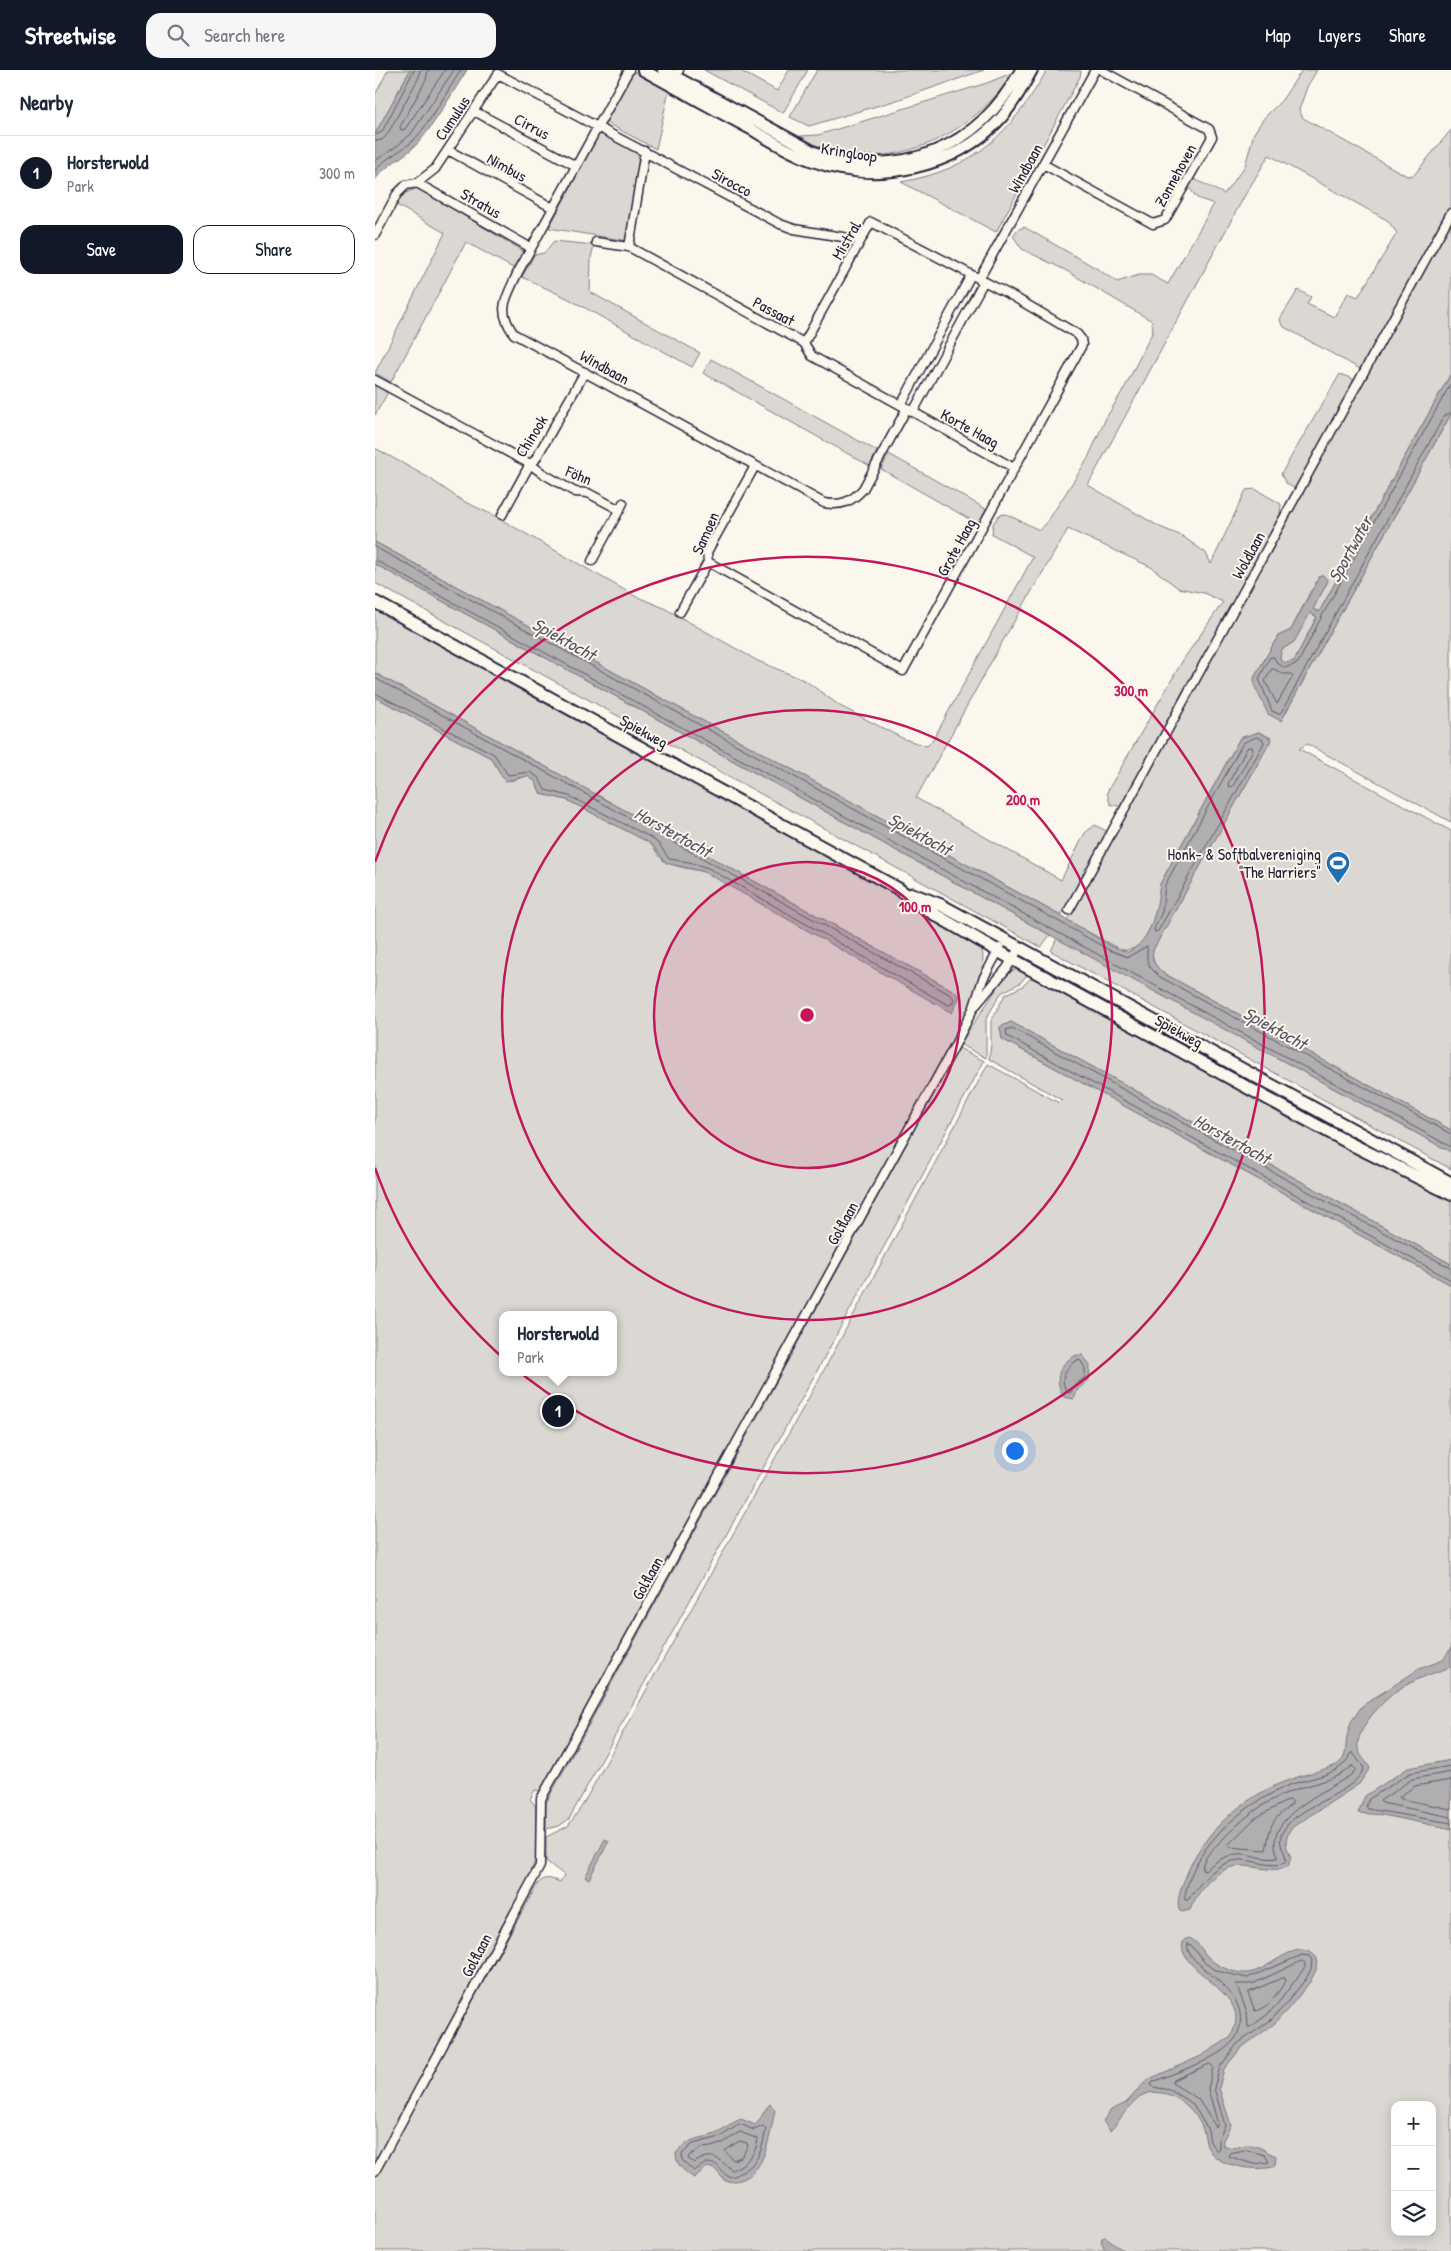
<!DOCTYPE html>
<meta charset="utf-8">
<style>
body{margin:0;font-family:"Patrick Hand",sans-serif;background:#f6f6f7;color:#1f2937}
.controls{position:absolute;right:15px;bottom:15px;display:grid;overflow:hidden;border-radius:10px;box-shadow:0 2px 12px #0003}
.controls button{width:45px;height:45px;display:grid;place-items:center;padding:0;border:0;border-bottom:1px solid #e0e1e3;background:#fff;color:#1f2937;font:25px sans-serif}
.you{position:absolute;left:639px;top:1380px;width:18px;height:18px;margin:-12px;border:4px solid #fff;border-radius:50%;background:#1a73e8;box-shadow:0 0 0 8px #1a73e833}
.badge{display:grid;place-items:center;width:32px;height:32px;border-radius:50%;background:#111827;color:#fff;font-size:16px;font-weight:700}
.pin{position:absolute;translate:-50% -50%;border:2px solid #fff;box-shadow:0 1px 5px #0006}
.popup{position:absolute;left:124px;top:1241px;width:118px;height:65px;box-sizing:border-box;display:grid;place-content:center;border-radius:10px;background:#fff;filter:drop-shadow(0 1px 4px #0005);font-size:16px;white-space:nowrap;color:#747a83}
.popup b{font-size:19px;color:#1f2937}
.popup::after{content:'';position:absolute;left:50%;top:100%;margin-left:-10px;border:10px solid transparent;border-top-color:#fff}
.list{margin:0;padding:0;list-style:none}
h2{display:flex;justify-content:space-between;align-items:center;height:65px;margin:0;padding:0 20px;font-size:21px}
h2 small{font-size:16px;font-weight:400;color:#747a83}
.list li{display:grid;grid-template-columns:32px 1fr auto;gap:15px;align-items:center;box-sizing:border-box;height:75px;padding:0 20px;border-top:1px solid #e0e1e3}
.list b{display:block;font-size:19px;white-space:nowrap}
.list p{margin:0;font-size:16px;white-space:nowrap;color:#747a83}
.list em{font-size:16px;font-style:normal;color:#747a83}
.actions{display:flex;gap:10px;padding:15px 20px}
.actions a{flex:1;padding:11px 0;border:1px solid #111827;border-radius:15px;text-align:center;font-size:18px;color:#111827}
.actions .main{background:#111827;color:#fff}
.icon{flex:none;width:28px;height:28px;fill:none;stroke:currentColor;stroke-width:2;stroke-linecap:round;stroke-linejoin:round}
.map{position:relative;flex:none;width:1076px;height:2181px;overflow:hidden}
header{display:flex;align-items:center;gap:30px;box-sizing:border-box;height:70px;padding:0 25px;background:#111827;color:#fff}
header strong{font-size:24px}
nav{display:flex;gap:28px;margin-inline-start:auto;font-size:18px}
.search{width:350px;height:45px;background:#f6f6f7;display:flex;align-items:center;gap:12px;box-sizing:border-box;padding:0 18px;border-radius:15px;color:#747a83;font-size:19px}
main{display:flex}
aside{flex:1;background:#fff}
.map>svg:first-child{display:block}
.green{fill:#dbd8d3;stroke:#7e7d87;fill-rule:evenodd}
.water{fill:#b1aeb0;stroke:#787681;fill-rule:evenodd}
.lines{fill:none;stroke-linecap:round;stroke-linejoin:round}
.shore{stroke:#5b5a6a;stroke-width:1}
.minor-casing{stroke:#22223b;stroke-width:11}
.tertiary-casing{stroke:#22223b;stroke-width:14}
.secondary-casing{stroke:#22223b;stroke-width:15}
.minor{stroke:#fbf7ec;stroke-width:8}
.tertiary{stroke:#fbf7ec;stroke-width:10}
.secondary{stroke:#fbf7ec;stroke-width:11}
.ring{fill:none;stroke:#c2185b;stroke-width:2.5}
.labels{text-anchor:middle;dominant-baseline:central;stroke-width:4;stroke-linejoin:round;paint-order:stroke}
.street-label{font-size:16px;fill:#22223b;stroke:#fbf7ec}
.poi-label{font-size:16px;fill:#22223b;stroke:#fbf7ec;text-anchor:end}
.water-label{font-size:18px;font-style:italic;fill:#545364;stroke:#fbf7ec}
.centre{fill:#c2185b;stroke:#fbf7ec;stroke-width:2.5}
.ring-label{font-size:15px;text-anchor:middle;font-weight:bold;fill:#c2185b;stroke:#fbf7ec;stroke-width:4;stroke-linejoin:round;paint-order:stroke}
</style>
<header>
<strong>Streetwise</strong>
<div class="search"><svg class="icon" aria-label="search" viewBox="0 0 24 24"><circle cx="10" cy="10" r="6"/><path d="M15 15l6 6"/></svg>Search here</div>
<nav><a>Map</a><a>Layers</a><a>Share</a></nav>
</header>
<main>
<aside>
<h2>Nearby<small></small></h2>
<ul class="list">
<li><span class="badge">1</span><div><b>Horsterwold</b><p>Park</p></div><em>300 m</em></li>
</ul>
<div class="actions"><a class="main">Save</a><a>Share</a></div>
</aside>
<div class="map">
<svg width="1076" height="2181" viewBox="0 0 1076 2181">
<rect width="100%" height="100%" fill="#fbf7ec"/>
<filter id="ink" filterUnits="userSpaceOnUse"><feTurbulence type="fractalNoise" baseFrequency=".02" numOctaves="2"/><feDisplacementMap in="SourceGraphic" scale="10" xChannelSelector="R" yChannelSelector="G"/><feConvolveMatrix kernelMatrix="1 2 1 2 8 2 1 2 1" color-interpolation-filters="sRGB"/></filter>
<g filter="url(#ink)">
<path class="green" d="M 13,0 L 35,0 L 0,64 L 0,25 Z
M 329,0 L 364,0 L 402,21 L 414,0 L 433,0 L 408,43 Z
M 442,0 L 609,0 L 522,30 L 434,56 L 415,47 Z
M 672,0 L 706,1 L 705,7 L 621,162 L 526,112 C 600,99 636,63 672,0 Z
M 927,0 L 942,0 L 932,17 L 924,40 L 928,48 L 1032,106 L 1039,105 L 1076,60 L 1076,135 L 985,299 L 909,257 L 906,253 L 905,249 L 923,220 L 936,227 L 932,234 L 959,247 L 973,223 L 983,227 L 1022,163 L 1012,150 L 894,85 L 870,125 L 713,415 L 785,457 L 807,466 L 831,483 L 836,494 L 871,420 L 880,419 L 906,434 L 905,445 L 841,566 L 817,604 L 746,737 L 735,734 L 732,722 L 808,590 L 848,532 L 829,523 L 803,518 L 776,497 L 693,459 L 630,567 L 541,728 L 686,810 L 710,763 L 720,755 L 733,762 L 686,846 L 0,472 L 0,378 L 54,408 L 86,430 L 118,445 L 260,526 L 289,538 L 383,591 L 431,611 L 465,636 L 529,669 L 552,676 L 558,670 L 658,487 L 617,464 L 618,454 L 624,445 L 631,444 L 664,460 L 671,454 L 712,390 L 731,348 L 750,317 L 778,261 L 777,251 L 690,200 L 647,179 L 638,166 L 642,160 L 649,157 L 721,198 L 742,212 L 764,205 L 776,205 L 793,214 L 839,134 L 822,128 L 813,116 L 819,109 L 849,124 L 870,96 L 879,63 L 889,48 L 907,30 Z
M 258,1 L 294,20 L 281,79 L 230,52 Z
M 639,2 C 600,62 521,104 449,78 C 441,76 433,70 425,66 L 443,65 L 612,13 Z
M 225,62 L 265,83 L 253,171 L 174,158 Z
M 43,118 L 148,181 L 138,198 L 91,172 L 16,312 L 0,303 L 70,163 L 20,134 L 30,123 Z
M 1076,150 L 1076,303 L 944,542 L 938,539 L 953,511 L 936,520 L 916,560 L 903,566 L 879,608 L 906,651 L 1076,344 L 1076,752 L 932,674 L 924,679 L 1076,761 L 1076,1060 L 788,903 C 780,895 776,891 778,880 L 895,672 L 896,668 L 884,662 L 865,668 L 785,814 C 783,836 774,888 744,879 L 692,850 Z
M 179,171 L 219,175 L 216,188 L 215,222 L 325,283 L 317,297 L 192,228 L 147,207 L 159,185 L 169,183 Z
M 336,289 L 502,381 L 495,396 L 328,303 Z
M 965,304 L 978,309 L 978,316 L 920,419 L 911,413 L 906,404 Z
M 0,314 L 8,318 L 12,324 L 0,345 Z
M 514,384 L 611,439 L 603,454 L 506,399 Z
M 0,494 L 675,865 L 666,877 L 0,513 Z
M 0,538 L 527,827 L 605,875 C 617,899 590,944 579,967 L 168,1715 L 165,1721 L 160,1720 L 155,1729 L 161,1737 L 161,1788 L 149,1819 L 0,2091 L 0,627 L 116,688 L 128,707 L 135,711 L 152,706 L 160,711 L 166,724 L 192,730 L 273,772 C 280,777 282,785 288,790 C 296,797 319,799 330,802 L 579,921 L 0,603 ZM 128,1245 L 238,1245 L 238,1302 L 128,1302 Z
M 935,543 L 942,546 L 919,591 L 911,594 L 905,590 L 906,580 L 919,572 Z
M 682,868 L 1076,1082 L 1076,1099 L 676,881 Z
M 638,900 L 648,900 L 654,903 L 645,913 L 626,923 L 611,949 L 611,988 L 585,974 L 629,908 Z
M 660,904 L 1076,1128 L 1076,1194 L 636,952 L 625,957 L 627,969 L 1076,1215 L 1076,2181 L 0,2181 L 0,2107 L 162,1815 C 169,1806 175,1808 185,1812 L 189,1805 L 171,1791 L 171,1767 L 193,1756 L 207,1736 L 448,1302 L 613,994 L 684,1033 L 687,1030 L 614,989 L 616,975 L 616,951 L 630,925 L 648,916 ZM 1020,2035 L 1057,2035 L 1057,2162 L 1020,2162 Z
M 584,978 L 609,991 L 443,1299 L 194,1749 L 184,1756 L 171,1759 L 171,1733 Z"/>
<path class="water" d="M 35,0 L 92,0 C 78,22 61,52 44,72 C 31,87 12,93 0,110 L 0,64 Z
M 1076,303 L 1076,344 L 906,651 L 893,644 L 880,617 L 879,608 L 903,566 L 916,560 L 944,507 L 948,505 L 953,511 L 938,539 L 944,542 ZM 935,543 L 942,547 L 919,591 L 911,593 L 905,590 L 906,580 L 919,572 Z
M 0,472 L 686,846 L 736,876 L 753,882 C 777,871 782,838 785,814 L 865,668 L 884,662 L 896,669 L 895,672 L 778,880 C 776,891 780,895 788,903 L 1076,1060 L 1076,1082 L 675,865 L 0,494 Z
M 0,603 L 579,921 L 585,926 L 577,943 L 330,802 L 291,793 L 280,778 L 273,772 L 192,730 L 166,724 L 160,711 L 152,706 L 130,711 L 116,688 L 0,627 Z
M 636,952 L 1076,1194 L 1076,1215 L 627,969 L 625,957 Z
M 702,1285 L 708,1285 L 715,1296 L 714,1310 L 703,1319 L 699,1329 L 689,1327 C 678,1310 683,1293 702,1285 Z
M 1076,1578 L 1076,1597 C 1062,1602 1046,1607 1033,1614 C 1015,1623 980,1656 983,1679 C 985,1686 991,1691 995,1698 L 984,1714 L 916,1758 C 909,1770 910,1775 916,1787 L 913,1797 C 897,1803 883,1796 867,1796 C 843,1795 823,1820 815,1840 L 807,1842 L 804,1840 C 801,1829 807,1816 811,1806 C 826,1764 868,1727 911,1711 C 927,1705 945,1701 962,1695 L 968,1689 L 970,1684 L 972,1666 L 976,1652 L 987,1636 L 1044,1599 L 1068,1590 Z
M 1076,1690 L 1076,1759 L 1008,1745 L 983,1743 L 990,1726 L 1033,1698 Z
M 230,1769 L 234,1771 L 214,1809 L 210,1807 Z
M 814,1868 C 823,1871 827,1881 833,1887 C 841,1896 860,1904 872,1903 C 894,1902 922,1864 942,1888 L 941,1900 L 935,1912 L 913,1939 L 899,1954 L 866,1978 L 849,1999 L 844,2018 L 856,2055 L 848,2070 L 848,2075 C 860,2080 861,2076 871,2075 C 883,2074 891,2082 901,2086 L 900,2094 L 898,2097 C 881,2101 849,2097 837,2084 C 831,2077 831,2071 829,2063 C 824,2044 806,2026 787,2023 C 779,2022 772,2022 765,2027 C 752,2035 746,2050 735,2061 L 728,2051 L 736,2040 L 751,2033 L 772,2010 L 826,1986 L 856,1967 C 858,1961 861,1954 861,1948 C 861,1917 796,1895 809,1870 Z
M 395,2034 L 400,2040 C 394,2068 390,2116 350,2111 L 340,2099 L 332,2097 L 319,2108 C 309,2101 301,2096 301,2083 C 319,2064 323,2071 343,2063 C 351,2059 357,2052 366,2049 L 380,2055 C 387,2049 388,2040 395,2034 Z
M 731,2167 L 749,2181 L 730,2181 L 726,2172 L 727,2168 Z"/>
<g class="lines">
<path class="shore" d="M 53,0 L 51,10 L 25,57 L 26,60 L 30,59 L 70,0
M 0,65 L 7,62 L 39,0
M 0,71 L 7,70 L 12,65 L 44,7 L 45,0
M 0,91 L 22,76 L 36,64 L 79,0
M 0,101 C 10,87 28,81 40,69 C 56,51 72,21 86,0
M 1076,313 L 947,546 L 923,593 L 910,598 L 902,593 L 899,587 L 895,587 L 884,609 L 897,641 L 904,644 L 907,641 L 1069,346 L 1076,343
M 0,477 L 683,851 L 734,880 L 753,887 L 772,876 L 772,889 L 775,897 L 785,907 L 1076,1064
M 0,490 L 1076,1077
M 899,599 L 908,604 L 916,604 L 918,606 L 902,634 L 890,611 L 896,600 Z
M 0,608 L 576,925 L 579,929 L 577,934 L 573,935 L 333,798 L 314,792 L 294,789 L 284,774 L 275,767 L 194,726 L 170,720 L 164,708 L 155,702 L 133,705 L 119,684 L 0,623
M 882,667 L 888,670 L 889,673 L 783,861 L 780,862 L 779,859 L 787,842 L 790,815 L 868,673 Z
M 877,677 L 878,680 L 858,716 L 854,717 L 853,714 L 872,678 Z
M 1076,1198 L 981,1148 L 637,958 L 631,960 L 632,966 L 1076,1210
M 703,1290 L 706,1291 L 710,1298 L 710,1307 L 699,1316 L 696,1322 L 693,1323 C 683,1310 690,1296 703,1290 Z
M 978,1683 L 989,1698 C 978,1726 921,1734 907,1763 C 901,1777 914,1783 910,1793 C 895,1798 883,1791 868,1790 C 843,1789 826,1812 813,1830 L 810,1830 C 809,1823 813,1815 815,1808 C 831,1766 870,1735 910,1717 C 930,1707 967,1708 975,1684 Z
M 977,1696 L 981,1699 L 976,1705 C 951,1721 885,1749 903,1786 L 902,1788 C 891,1790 881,1786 870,1784 C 855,1782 841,1791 830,1800 L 827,1799 C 827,1789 838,1778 846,1771 C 866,1750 886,1733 914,1722 C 935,1713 960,1712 977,1696 Z
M 1076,1696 L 1035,1703 L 994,1729 L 991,1736 L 993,1739 L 1076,1753
M 1076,1702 L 1037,1709 L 1005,1731 L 1007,1733 L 1076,1747
M 1076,1710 L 1040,1716 L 1024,1727 L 1026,1729 L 1076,1739
M 914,1730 L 917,1731 L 917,1734 C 895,1751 896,1754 891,1780 L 853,1777 L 854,1774 L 879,1749 Z
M 813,1874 L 816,1875 L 830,1893 L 842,1901 L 872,1908 L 927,1885 L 934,1886 L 937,1890 L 936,1899 L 931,1909 L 909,1936 L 896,1950 L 862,1974 L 845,1997 L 839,2018 L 850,2055 L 844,2068 L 844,2078 L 842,2081 L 835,2072 L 833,2060 L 818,2034 L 795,2020 L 778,2017 L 776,2015 L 778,2012 C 801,2002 843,1990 859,1970 C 862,1967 864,1960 865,1956 C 873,1915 806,1894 813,1874 Z
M 927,1891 L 930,1893 L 930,1897 L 904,1932 L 892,1945 L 875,1957 L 873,1957 L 872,1942 L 861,1914 L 877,1914 Z
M 907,1908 L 910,1908 L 911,1911 C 903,1921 893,1940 880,1941 L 873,1923 Z
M 835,1994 L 838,1997 L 833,2019 L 843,2054 L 841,2057 L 823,2029 L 797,2013 L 799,2010 Z
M 365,2054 L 379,2060 L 388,2056 L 391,2058 C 388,2077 384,2094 365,2103 C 361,2105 357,2108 353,2106 C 343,2101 347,2093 331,2093 L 319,2101 L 307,2090 L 307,2084 L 318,2074 L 345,2067 Z
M 365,2062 L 383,2069 C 381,2085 371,2094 357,2100 C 342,2088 338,2081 319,2093 L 313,2089 L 314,2086 L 326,2078 L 336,2077 L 348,2073 Z
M 365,2071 L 372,2073 L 373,2076 L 366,2087 L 358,2090 L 350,2081 Z
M 872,2080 L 890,2085 L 894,2092 L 878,2094 L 853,2086 L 855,2083 Z"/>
<defs>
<path id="minor" d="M 254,0 L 142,204 C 131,229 121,239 139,264 L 449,433 C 467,436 476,432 488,419 L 532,338
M 298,11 L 304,0
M 99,41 L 201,96
M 73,80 L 178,138
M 668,94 L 778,154 L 790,150 L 837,67 L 834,59 L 726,0
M 42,113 L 156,178
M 0,165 L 22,124 L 31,115 L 42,113 L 60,99 L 123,4 L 405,154 L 419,159 L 486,170
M 221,172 L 254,177 L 429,273 L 437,286 L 639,398
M 254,177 L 270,81
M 604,209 L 720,0
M 0,310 L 155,394 L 167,403 L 200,422 L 213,423 L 245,440
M 526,335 L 596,205
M 538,342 L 609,211
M 127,445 L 155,394 L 160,390 L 210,302
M 217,491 L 248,433
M 333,492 L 528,601 L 707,275 L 706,269 L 702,264 L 639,227 L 496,152 L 429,273
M 305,542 L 333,492 L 332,482 L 380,396
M 694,840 L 1076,143
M 601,935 L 632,898 L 644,878
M 0,2101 L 165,1796 L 166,1729 L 580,975 L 599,937 L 608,909 L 625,878"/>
<path id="tertiary" d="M 268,0 C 303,19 338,39 374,58 C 395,70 415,83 438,91 C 501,115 580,99 626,48 C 639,33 648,17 657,0
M 288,0 L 439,82 C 526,111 603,79 646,0"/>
<path id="secondary" d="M 0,532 L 522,818 L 559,844 L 637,889 L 974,1073 L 1076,1124
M 537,824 L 566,835 L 1076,1113"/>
</defs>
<use href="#minor" class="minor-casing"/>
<use href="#tertiary" class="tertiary-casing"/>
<use href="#secondary" class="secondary-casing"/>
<use href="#minor" class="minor"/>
<use href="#tertiary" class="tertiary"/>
<use href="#secondary" class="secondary"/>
</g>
</g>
<circle cx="432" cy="945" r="153" fill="#c2185b" fill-opacity=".12"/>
<g class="ring">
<circle cx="432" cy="945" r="153"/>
<circle cx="432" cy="945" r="305"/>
<path d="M0 792A458 458 0 1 1 0 1098"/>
</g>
<defs>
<symbol id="stadium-pin" viewBox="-11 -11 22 30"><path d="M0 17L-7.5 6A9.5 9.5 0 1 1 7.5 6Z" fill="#1f6fb2" stroke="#fbf7ec"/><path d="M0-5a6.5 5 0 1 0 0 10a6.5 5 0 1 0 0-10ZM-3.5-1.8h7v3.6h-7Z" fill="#fff"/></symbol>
</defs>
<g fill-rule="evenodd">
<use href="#stadium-pin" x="949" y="779" width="28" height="38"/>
</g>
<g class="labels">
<g class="street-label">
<text transform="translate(77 48) rotate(-56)">Cumulus</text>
<text transform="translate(157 56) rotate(28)">Cirrus</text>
<text transform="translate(474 82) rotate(9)">Kringloop</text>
<text transform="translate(132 97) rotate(29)">Nimbus</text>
<text transform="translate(650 98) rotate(-61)">Windbaan</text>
<text transform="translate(800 105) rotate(-61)">Zonnehoven</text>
<text transform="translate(357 112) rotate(28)">Sirocco</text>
<text transform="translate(106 133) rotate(30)">Stratus</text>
<text transform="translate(471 170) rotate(-60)">Mistral</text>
<text transform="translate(399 241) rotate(28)">Passaat</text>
<text transform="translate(230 297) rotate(29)">Windbaan</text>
<text transform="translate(595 358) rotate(29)">Korte Haag</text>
<text transform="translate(156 366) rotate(-58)">Chinook</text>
<text transform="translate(204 405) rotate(22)">Föhn</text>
<text transform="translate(330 463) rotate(-66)">Samoen</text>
<text transform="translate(581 477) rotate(-61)">Grote Haag</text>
<text transform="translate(873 485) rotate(-61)">Woldlaan</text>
<text transform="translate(269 661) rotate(29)">Spiekweg</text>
<text transform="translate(804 961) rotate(29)">Spiekweg</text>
<text transform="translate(467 1153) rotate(-61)">Golflaan</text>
<text transform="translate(272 1508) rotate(-61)">Golflaan</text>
<text transform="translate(101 1885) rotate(-62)">Golflaan</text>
</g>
<g class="poi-label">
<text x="946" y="784">Honk- &amp; Softbalvereniging<tspan x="946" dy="18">"The Harriers"</tspan></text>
</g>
<g class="water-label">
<text transform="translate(975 479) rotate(-61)">Sportwater</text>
<text transform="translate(189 569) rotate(29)">Spiektocht</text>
<text transform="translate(298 762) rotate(29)">Horstertocht</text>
<text transform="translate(545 764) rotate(29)">Spiektocht</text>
<text transform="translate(900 958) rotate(29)">Spiektocht</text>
<text transform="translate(857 1069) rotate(29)">Horstertocht</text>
</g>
</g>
<circle cx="432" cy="945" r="8" class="centre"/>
<g class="ring-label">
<text x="756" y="626">300 m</text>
<text x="648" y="735">200 m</text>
<text x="540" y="842">100 m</text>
</g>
</svg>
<div class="controls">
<button>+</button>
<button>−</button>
<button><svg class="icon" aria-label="layers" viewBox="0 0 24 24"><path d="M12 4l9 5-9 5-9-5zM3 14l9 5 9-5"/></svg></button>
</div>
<div class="you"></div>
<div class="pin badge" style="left:183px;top:1341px">1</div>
<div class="popup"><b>Horsterwold</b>Park</div>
</div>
</main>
